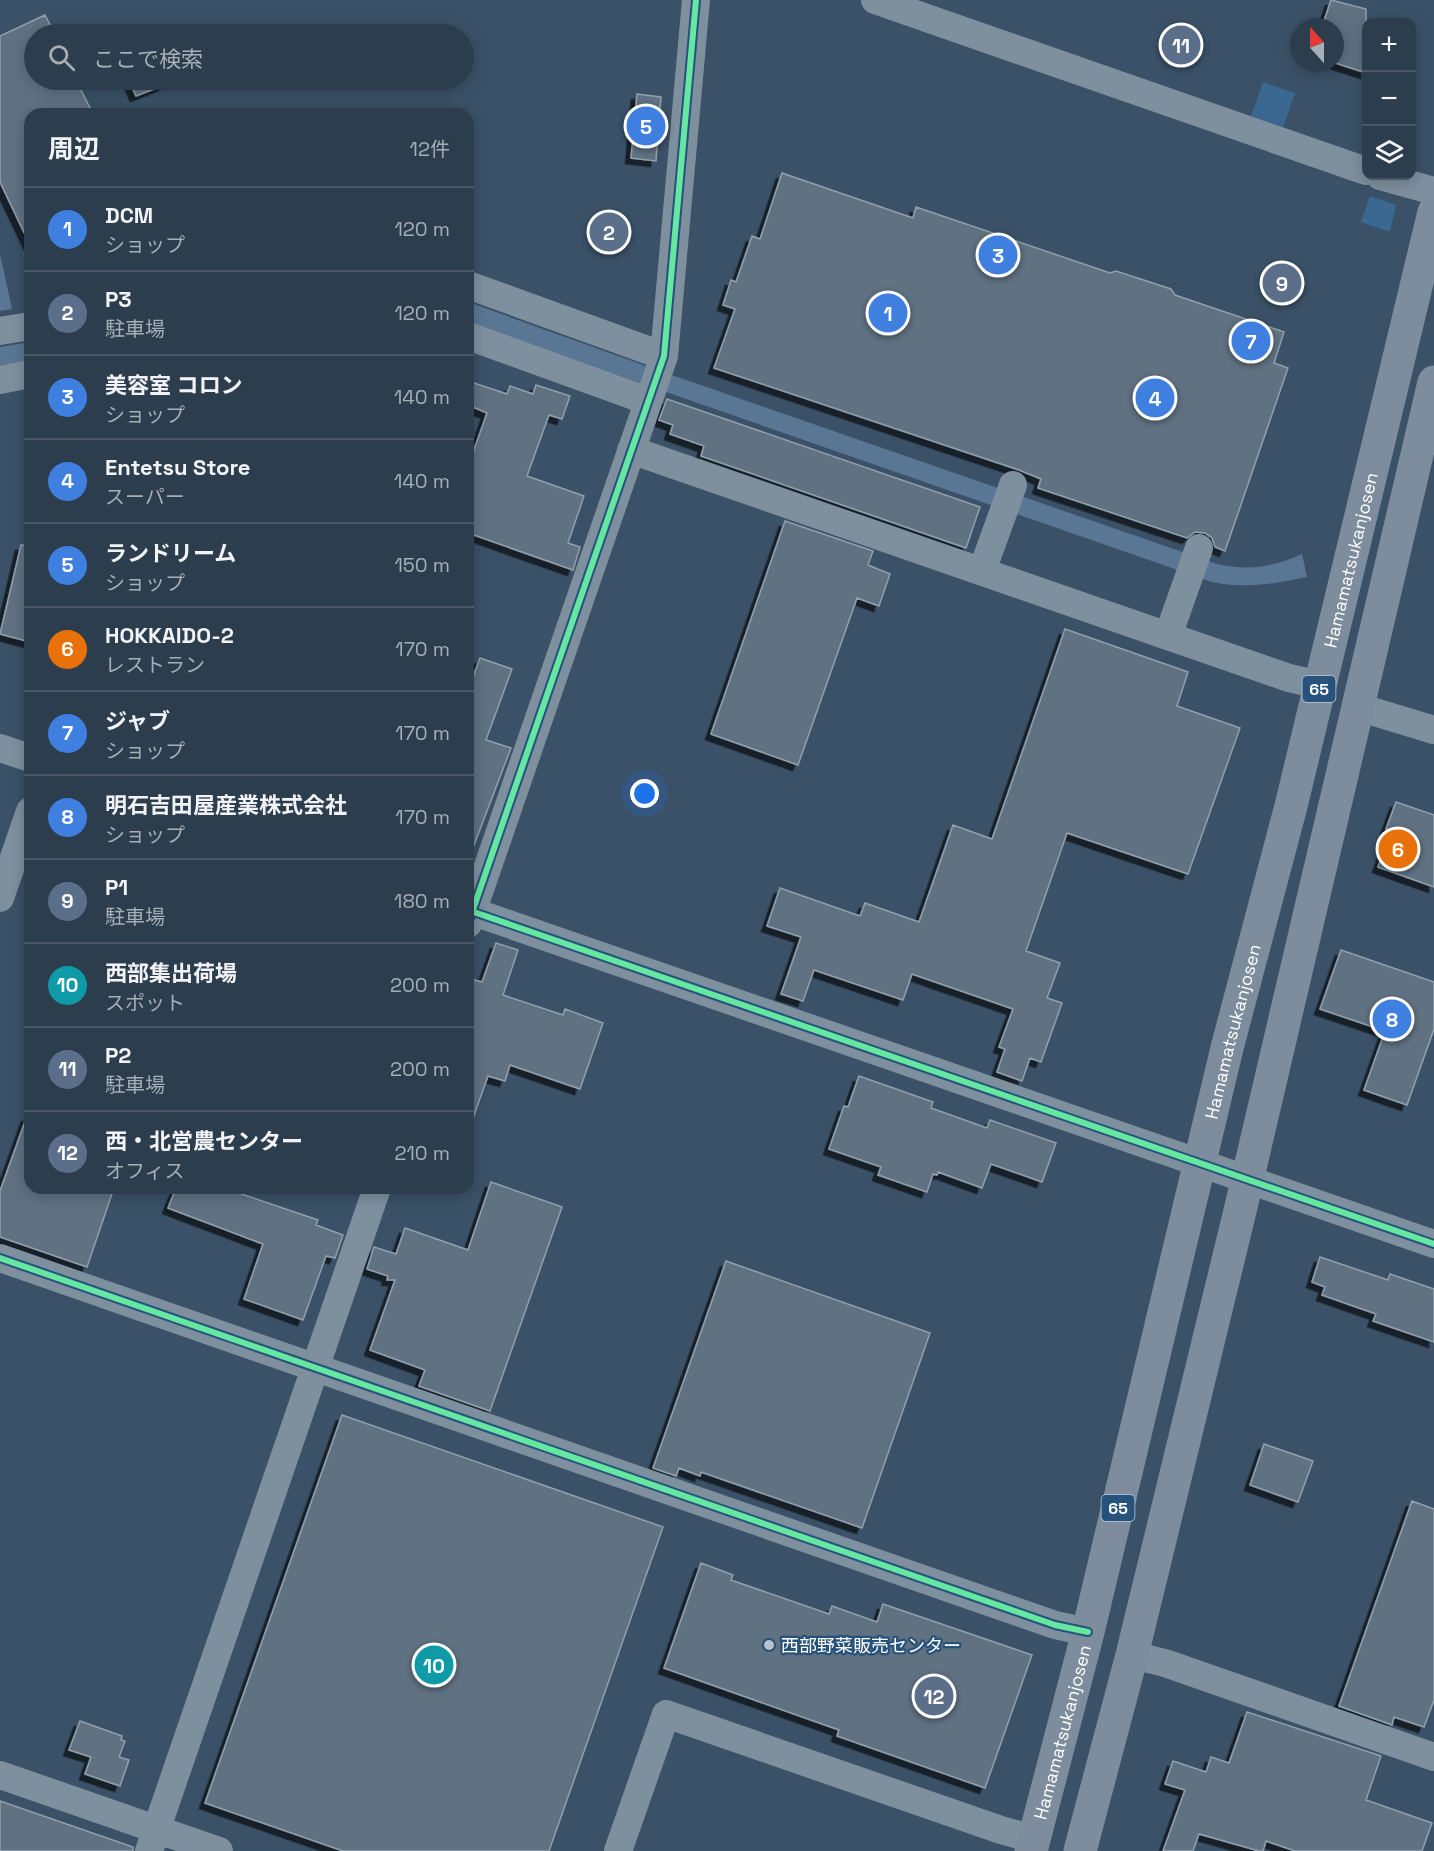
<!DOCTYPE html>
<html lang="ja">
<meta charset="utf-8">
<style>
body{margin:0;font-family:"Space Grotesk","Noto Sans JP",sans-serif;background:#344454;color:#f1f3f6}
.controls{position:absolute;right:18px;top:18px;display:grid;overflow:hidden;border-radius:12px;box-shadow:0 3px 15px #0003}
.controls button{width:54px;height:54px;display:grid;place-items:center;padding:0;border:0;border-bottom:2px solid #485665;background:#2c3d4d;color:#f1f3f6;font:30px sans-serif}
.compass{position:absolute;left:1290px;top:18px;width:54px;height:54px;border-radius:50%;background:#2c3d4d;box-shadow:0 3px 15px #0003;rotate:339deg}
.you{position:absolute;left:645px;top:794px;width:21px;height:21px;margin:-15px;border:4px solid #fff;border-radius:50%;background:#1a73e8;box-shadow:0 0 0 9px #1a73e833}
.badge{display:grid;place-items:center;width:39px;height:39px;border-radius:50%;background:#90b9f0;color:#fff;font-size:20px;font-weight:700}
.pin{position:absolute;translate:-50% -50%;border:3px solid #fff;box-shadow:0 2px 6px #0006}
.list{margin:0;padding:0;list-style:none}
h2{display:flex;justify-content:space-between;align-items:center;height:78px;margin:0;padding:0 24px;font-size:26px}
h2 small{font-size:20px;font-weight:400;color:#a6aeb6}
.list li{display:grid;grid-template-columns:39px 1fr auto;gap:18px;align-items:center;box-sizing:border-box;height:84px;padding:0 24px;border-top:2px solid #485665}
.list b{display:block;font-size:22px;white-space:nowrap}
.list p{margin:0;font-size:20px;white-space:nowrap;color:#a6aeb6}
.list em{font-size:20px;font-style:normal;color:#a6aeb6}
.icon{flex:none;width:33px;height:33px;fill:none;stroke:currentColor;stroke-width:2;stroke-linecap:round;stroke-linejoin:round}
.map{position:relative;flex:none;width:1434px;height:1851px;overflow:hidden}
.search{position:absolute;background:#2c3d4d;box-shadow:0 3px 15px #0003;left:24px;top:24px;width:450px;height:66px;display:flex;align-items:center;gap:15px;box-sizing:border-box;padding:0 21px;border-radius:33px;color:#a6aeb6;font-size:22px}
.panel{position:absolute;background:#2c3d4d;box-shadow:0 3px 15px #0003;left:24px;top:108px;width:450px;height:1086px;border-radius:18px}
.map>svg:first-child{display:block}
.green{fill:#3a6891}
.water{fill:#597794}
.building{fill:#607182;stroke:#91a0ad;stroke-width:1.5;filter:url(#shadow)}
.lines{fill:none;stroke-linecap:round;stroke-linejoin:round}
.minor{stroke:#7e8f9e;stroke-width:28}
.major{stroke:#7e8d9d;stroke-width:33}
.cycleway-casing{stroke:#26527b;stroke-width:10}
.cycleway{stroke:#66e7a1;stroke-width:6}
.poi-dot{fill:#bac2ca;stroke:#26527b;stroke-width:2}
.labels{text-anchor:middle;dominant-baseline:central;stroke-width:4.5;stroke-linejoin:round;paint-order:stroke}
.shield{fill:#26527b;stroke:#becbd7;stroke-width:1.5}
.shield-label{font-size:16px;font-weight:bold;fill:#fff}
.street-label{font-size:18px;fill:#fff;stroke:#26527b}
.poi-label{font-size:18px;fill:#fff;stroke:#26527b;text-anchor:start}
</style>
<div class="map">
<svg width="1434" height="1851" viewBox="0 0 1434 1851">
<defs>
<filter id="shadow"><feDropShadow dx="-5.5" dy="5.5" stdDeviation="0" flood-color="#0009"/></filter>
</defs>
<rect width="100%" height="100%" fill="#3a5167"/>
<path class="green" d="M 1263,82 L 1295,93 L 1283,127 L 1251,116 Z
M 1370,196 L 1396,205 L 1390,232 L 1361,222 Z"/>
<path class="water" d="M 0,254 L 12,309 L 0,311 Z
M 468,302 L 646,366 L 640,383 L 468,322 Z
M 30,342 L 30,360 L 0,366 L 0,347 Z
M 672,375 L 1217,564 C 1249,571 1273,567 1302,554 L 1307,577 C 1273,584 1246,589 1212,582 L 666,392 Z"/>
<path class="building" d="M 1331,0 L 1366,9 L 1366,73 L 1335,63 L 1335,27 L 1322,27 Z
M 45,15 L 55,34 L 34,34 L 34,80 L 76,80 L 93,114 L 30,114 L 30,245 L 0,182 L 0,36 Z
M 129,80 L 177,80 L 136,96 Z
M 637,94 L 661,97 L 656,161 L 631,158 Z
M 782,173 L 913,218 L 916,207 L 1110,273 L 1116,271 L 1171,289 L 1175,295 L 1284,332 L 1274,363 L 1288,368 L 1225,551 L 1215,547 L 1212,538 L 1205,533 L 1195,532 L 1187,538 L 1038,488 L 1041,479 L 1019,470 L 714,368 L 735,309 L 723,305 L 731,280 L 736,282 L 752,236 L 760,239 Z
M 468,381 L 507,394 L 510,386 L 533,394 L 536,385 L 570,396 L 562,419 L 549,415 L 527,476 L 584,496 L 568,543 L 580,547 L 573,570 L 468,533 L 468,467 L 487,413 L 468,405 Z
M 667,399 L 980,507 L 966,548 L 701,456 L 704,446 L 670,434 L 673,425 L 659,420 Z
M 785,521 L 873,551 L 868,565 L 890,574 L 879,606 L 857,598 L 798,765 L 711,734 Z
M 21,545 L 30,546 L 30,642 L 0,634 Z
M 1065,629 L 1188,672 L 1177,706 L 1240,728 L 1188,874 L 1067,833 L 1026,951 L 1060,963 L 1047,998 L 1062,1003 L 1041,1062 L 1030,1058 L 1022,1081 L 997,1072 L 1005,1049 L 999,1047 L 1013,1009 L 912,974 L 903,1000 L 814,970 L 803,1001 L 781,994 L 801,937 L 767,926 L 780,888 L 860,916 L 865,903 L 919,922 L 953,825 L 992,839 Z
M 480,658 L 512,669 L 486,740 L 511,748 L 471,853 L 468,852 L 468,691 Z
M 1396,802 L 1434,815 L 1434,887 L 1378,867 L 1391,831 L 1386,829 Z
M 496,943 L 518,950 L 503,995 L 563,1015 L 565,1009 L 603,1023 L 580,1089 L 510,1065 L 505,1081 L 488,1076 L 471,1124 L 468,1123 L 468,978 L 482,982 Z
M 1341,950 L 1434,982 L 1434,1029 L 1407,1105 L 1364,1090 L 1385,1031 L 1320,1009 Z
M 859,1076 L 933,1102 L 931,1108 L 987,1128 L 990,1120 L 1056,1143 L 1042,1182 L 991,1164 L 982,1188 L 938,1172 L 937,1175 L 933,1174 L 927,1192 L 878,1175 L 881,1167 L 829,1149 L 844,1106 L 848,1107 Z
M 27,1116 L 30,1117 L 30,1188 L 114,1188 L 87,1267 L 0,1237 L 0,1191 Z
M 491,1182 L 562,1207 L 490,1411 L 419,1386 L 425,1370 L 370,1350 L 395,1280 L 387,1280 L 388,1276 L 367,1269 L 374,1247 L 396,1254 L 405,1228 L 468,1250 Z
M 176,1188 L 224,1188 L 318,1220 L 316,1225 L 343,1235 L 335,1258 L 326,1256 L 303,1320 L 244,1299 L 263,1244 L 168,1208 Z
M 1320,1257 L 1388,1280 L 1390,1274 L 1434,1289 L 1434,1342 L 1373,1321 L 1376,1314 L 1322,1295 L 1325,1287 L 1312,1282 Z
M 726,1261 L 930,1333 L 862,1528 L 701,1472 L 700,1476 L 679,1468 L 676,1476 L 653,1468 Z
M 342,1415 L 663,1527 L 549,1851 L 343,1851 L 205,1803 Z
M 1264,1444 L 1313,1461 L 1298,1502 L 1250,1485 Z
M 1412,1501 L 1434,1509 L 1434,1700 L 1424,1727 L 1394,1717 L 1392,1725 L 1339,1706 Z
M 701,1563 L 733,1575 L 731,1580 L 829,1614 L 832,1606 L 877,1622 L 883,1604 L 1032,1655 L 985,1788 L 837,1736 L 839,1730 L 664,1668 Z
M 1247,1712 L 1381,1756 L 1366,1800 L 1432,1823 L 1422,1851 L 1295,1851 L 1266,1841 L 1263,1851 L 1259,1851 L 1199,1834 L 1193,1851 L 1163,1851 L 1185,1790 L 1165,1784 L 1173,1761 L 1206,1772 L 1211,1757 L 1229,1763 Z
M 80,1721 L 122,1736 L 121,1740 L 125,1741 L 119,1757 L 129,1760 L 120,1786 L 85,1774 L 91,1757 L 69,1750 Z
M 0,1801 L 133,1847 L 133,1851 L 0,1851 Z"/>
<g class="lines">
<path class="minor" d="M 875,0 L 1366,171
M 1380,176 L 1434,191
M 468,285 L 664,356
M 0,331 L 30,326
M 468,336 L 648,401
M 0,380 L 30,374
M 631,450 L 1289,678 L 1320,685
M 982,571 L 1013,485
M 1168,636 L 1199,548
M 1358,707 L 1434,730
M 0,748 L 30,758
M 0,898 L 30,811
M 468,910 L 1434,1244
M 468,924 L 664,356 L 696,0
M 0,1258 L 1055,1625 L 1088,1632
M 1132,1655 L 1165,1663 L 1434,1757
M 0,1775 L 219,1851
M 149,1851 L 377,1188
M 618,1851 L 666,1714 L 1001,1830 L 1034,1839"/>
<g class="major">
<path id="s1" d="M 1031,1851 L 1088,1632 L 1227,1048 L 1291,806 L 1434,212"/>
<path d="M 1080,1851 L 1132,1655 L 1239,1215 L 1434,382"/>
</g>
<defs>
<path id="cycleway" d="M 468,910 L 1434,1244
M 468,924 L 664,356 L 696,0
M 0,1258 L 1055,1625 L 1088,1632"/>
</defs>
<use href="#cycleway" class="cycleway-casing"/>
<use href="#cycleway" class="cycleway"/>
</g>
<circle class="poi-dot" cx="769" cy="1645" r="6"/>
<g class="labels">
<g class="shield">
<rect x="1302.5" y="676" width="33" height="26" rx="4.5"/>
<rect x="1101.5" y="1495" width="33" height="26" rx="4.5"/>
</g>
<g class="shield-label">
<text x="1319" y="689">65</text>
<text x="1118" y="1508">65</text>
</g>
<g class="street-label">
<text stroke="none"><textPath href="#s1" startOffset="1330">Hamamatsukanjosen</textPath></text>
<text stroke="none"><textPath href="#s1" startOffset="844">Hamamatsukanjosen</textPath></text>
<text stroke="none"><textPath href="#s1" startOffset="123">Hamamatsukanjosen</textPath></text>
</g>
<g class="poi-label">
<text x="781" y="1645">西部野菜販売センター</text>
</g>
</g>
</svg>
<div class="controls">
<button>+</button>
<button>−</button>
<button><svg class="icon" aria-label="layers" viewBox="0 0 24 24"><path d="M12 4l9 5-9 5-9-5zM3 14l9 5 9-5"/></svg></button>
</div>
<svg class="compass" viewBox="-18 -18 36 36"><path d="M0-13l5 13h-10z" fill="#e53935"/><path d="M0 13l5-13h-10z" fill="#a6aeb6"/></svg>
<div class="you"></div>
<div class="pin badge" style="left:888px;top:313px;background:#3f7fe0">1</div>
<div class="pin badge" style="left:609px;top:232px;background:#5c6f8a">2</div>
<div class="pin badge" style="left:998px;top:255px;background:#3f7fe0">3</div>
<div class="pin badge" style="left:1155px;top:398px;background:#3f7fe0">4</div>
<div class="pin badge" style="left:646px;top:126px;background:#3f7fe0">5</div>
<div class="pin badge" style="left:1398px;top:849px;background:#e8710a">6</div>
<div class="pin badge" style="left:1251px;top:341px;background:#3f7fe0">7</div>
<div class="pin badge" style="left:1392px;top:1019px;background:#3f7fe0">8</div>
<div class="pin badge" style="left:1282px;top:283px;background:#5c6f8a">9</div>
<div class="pin badge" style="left:434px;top:1665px;background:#0f9aa8">10</div>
<div class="pin badge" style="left:1181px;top:45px;background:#5c6f8a">11</div>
<div class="pin badge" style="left:934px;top:1696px;background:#5c6f8a">12</div>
<div class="search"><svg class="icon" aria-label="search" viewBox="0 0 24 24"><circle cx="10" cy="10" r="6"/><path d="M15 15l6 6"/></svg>ここで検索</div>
<section class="panel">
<h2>周辺<small>12件</small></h2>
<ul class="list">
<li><span class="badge" style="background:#3f7fe0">1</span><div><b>DCM</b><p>ショップ</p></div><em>120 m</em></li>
<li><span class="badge" style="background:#5c6f8a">2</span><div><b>P3</b><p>駐車場</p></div><em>120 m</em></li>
<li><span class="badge" style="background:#3f7fe0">3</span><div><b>美容室 コロン</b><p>ショップ</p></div><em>140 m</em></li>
<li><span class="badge" style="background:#3f7fe0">4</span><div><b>Entetsu Store</b><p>スーパー</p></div><em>140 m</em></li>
<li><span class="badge" style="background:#3f7fe0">5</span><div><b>ランドリーム</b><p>ショップ</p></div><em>150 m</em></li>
<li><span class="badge" style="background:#e8710a">6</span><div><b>HOKKAIDO-2</b><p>レストラン</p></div><em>170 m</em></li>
<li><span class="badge" style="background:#3f7fe0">7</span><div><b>ジャブ</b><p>ショップ</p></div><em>170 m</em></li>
<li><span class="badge" style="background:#3f7fe0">8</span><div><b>明石吉田屋産業株式会社</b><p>ショップ</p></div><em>170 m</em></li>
<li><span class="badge" style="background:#5c6f8a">9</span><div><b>P1</b><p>駐車場</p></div><em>180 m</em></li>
<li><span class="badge" style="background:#0f9aa8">10</span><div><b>西部集出荷場</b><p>スポット</p></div><em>200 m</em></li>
<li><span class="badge" style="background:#5c6f8a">11</span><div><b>P2</b><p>駐車場</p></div><em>200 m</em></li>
<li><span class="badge" style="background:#5c6f8a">12</span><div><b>西・北営農センター</b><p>オフィス</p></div><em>210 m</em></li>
</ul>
</section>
</div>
